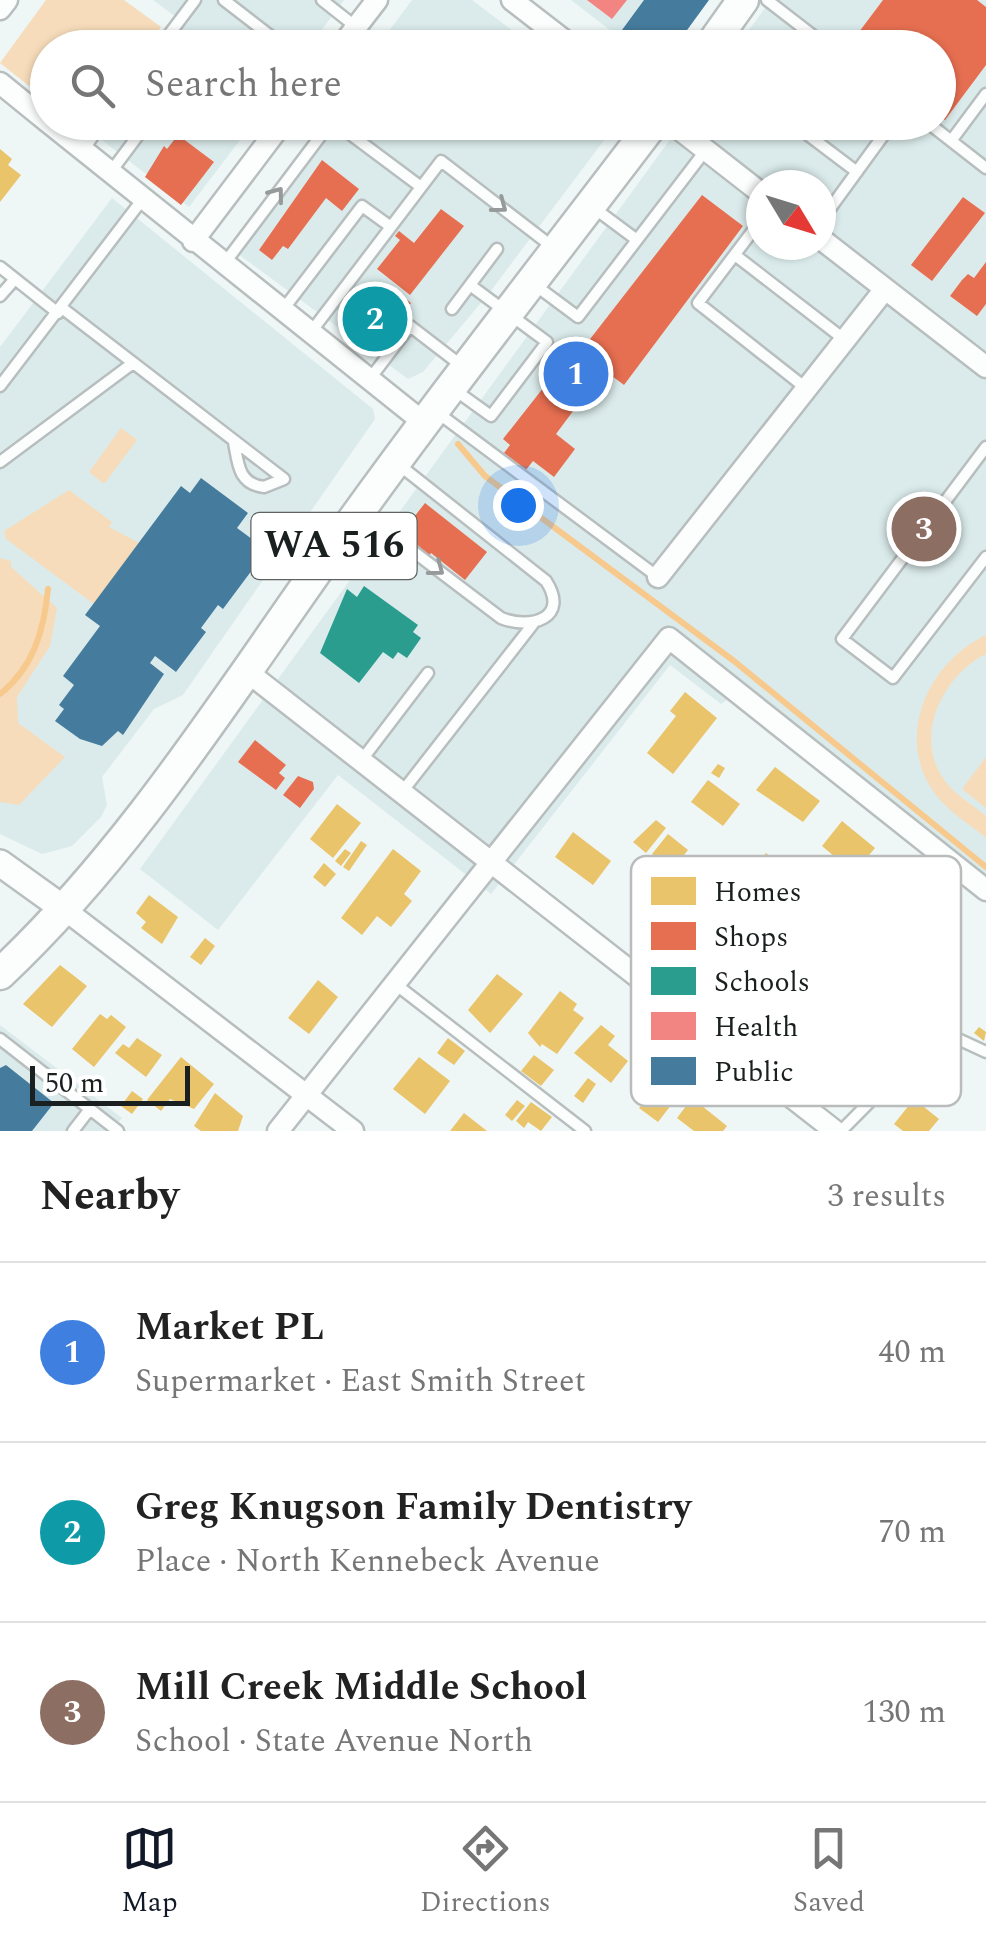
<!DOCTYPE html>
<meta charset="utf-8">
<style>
body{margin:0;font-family:Spectral,serif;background:#f6f6f6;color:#222}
.compass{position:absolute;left:746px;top:170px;width:90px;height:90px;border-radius:50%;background:#fff;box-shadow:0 2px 8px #0004;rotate:128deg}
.scale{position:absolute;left:30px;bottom:25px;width:160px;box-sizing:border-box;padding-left:10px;border:5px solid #1a1f1f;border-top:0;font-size:28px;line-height:35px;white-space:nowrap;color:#1a1f1f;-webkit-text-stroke:8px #fff;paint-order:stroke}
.you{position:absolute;left:518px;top:505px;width:35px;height:35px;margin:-25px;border:8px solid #fff;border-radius:50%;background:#1a73e8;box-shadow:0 0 0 15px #1a73e833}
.badge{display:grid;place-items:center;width:65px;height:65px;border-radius:50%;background:#111827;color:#fff;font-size:32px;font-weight:700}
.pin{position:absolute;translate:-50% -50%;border:5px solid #fff;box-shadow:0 2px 10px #0006}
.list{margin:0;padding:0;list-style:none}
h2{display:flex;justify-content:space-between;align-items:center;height:130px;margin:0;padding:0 40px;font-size:42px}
h2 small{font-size:32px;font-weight:400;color:#767676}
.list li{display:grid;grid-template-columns:65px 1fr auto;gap:30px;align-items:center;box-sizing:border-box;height:180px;padding:0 40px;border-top:2px solid #e0e0e0}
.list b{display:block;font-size:38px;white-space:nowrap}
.list p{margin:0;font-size:32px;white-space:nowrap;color:#767676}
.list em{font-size:32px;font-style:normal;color:#767676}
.icon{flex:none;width:55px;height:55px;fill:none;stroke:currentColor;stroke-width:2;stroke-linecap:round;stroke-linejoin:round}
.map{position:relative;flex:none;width:986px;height:1131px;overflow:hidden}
.search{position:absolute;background:#fff;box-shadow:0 2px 8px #0004;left:30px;right:30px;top:30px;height:110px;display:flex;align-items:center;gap:25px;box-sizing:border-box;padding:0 35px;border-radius:55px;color:#767676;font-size:38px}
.sheet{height:670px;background:#fff}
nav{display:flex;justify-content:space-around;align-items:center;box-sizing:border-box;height:140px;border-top:2px solid #e0e0e0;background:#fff;font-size:28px;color:#767676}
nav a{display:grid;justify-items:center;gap:5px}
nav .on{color:#111827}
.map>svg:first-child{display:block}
.built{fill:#dbebeb;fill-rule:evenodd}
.green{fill:#f6dcba}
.homes{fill:#e9c46a}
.shops{fill:#e76f51}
.schools{fill:#2a9d8f}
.health{fill:#f28482}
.public{fill:#457b9d}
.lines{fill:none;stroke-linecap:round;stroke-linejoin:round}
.stream{stroke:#f7c98d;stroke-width:6}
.service-casing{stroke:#b8bebe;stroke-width:15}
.minor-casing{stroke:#b8bebe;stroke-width:25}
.tertiary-casing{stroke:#b8bebe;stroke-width:30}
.primary-casing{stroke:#b8bebe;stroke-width:35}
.service{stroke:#fcfefe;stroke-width:10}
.minor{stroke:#fcfefe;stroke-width:20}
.tertiary{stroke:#fcfefe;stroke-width:25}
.primary{stroke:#fcfefe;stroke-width:30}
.oneway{stroke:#969a9a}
.labels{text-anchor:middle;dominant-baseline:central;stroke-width:10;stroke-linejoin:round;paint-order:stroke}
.shield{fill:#fff;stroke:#5f6262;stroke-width:2.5}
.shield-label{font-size:38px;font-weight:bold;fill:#1a1f1f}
.key{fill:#fff;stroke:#babcbc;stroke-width:2.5}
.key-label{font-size:28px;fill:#1a1f1f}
</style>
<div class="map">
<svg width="986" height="1131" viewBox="0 0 986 1131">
<rect width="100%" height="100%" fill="#eef6f6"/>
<path class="built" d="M 153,0 L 344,0 L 309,47 L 153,48 L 176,17 Z
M 412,0 L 472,0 L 534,47 L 377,47 Z
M 571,0 L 705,0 L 672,48 L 632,47 Z
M 771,0 L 986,0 L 986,890 L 740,692 L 721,704 L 670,665 L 491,894 L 338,775 L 218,930 L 140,869 L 682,123 L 938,122 L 938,48 L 736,47 ZM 761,185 L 821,185 L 821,245 L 761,245 Z
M 96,122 L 253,123 L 189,207 L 90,131 Z
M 322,123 L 617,123 L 490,292 L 423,372 L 408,379 L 230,248 Z
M 112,198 L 373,409 L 375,419 L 183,695 L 154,709 L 102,777 L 107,805 L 101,817 L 72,846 L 42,854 L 0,834 L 0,347 Z
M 0,1025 L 122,1118 L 111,1131 L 0,1131 Z"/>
<path class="green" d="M 46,0 L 124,0 L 161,27 L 146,47 L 48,48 L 47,100 L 0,63 Z
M 121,428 L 137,440 L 104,484 L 89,472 Z
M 69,490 L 112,522 L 109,527 L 139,543 L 94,604 L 6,539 L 4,531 Z
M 0,558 L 11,561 L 11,567 L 57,608 L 50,646 L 17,697 L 18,723 L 65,757 L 19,805 L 0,802 Z
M 986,635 L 986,654 C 941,676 910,742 949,786 C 959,797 974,806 986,816 L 986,838 C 972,826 955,816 943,803 C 890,747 924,664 986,635 Z
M 986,757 L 986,808 L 962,789 Z"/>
<path class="homes" d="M 0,149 L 12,159 L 8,165 L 21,175 L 0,202 Z
M 685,692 L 717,718 L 673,774 L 647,753 L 676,716 L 670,711 Z
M 718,764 L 725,768 L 719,778 L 711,773 Z
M 775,767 L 820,801 L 803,822 L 756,790 Z
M 708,780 L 740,804 L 723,826 L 691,802 Z
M 337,804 L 361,823 L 333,858 L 310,839 Z
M 656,820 L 666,828 L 646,853 L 633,842 Z
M 842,821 L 875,848 L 854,873 L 822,846 Z
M 573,832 L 611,861 L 593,885 L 555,857 Z
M 668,834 L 688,850 L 672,870 L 652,854 Z
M 361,841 L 367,845 L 349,871 L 343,867 Z
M 345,849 L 351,853 L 341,866 L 335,861 Z
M 393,849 L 421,871 L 404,894 L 412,901 L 391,927 L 377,916 L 362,935 L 341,918 Z
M 766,853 L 776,861 L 767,871 L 758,863 Z
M 324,863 L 336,874 L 325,887 L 313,877 Z
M 149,895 L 178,917 L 162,944 L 141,928 L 146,922 L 136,913 Z
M 205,938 L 215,946 L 201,965 L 190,957 Z
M 60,965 L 87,986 L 52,1027 L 23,1004 Z
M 497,974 L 523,994 L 490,1033 L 468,1010 Z
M 318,980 L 338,997 L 309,1034 L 288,1018 Z
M 560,991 L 577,1004 L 573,1010 L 584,1018 L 557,1054 L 542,1044 L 540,1047 L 528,1033 Z
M 100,1014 L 107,1019 L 111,1015 L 126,1027 L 94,1067 L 72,1049 Z
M 601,1025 L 615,1036 L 608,1045 L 628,1061 L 611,1083 L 574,1053 Z
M 979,1027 L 986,1032 L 984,1041 L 974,1033 Z
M 137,1038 L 162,1055 L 146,1077 L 115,1053 L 123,1044 L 129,1048 Z
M 448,1038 L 465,1051 L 454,1065 L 437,1053 Z
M 534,1055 L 554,1070 L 541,1086 L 521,1071 Z
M 181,1057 L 214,1084 L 194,1109 L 170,1099 L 161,1111 L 147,1100 Z
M 419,1057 L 450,1081 L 425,1114 L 393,1089 Z
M 669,1068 L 685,1087 L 658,1122 L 639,1108 Z
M 588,1078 L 596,1084 L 583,1103 L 574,1096 Z
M 132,1091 L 143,1099 L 132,1114 L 121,1106 Z
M 215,1093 L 243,1116 L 238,1131 L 201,1131 L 194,1126 Z
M 692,1098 L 727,1126 L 723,1131 L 694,1131 L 677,1118 Z
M 914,1099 L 939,1119 L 929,1131 L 903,1131 L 894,1124 Z
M 517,1100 L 525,1106 L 512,1121 L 505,1115 Z
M 531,1102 L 552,1117 L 541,1131 L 528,1122 L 524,1128 L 516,1121 Z
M 464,1113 L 487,1131 L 450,1131 Z"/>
<path class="shops" d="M 883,0 L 977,0 L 986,7 L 986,65 L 945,120 L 938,116 L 938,48 L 847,48 Z
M 178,135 L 214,162 L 181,205 L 145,177 L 164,146 L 167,149 Z
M 322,160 L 359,189 L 342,211 L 326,198 L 288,249 L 283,246 L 272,260 L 259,250 Z
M 702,195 L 743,226 L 624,385 L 580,352 Z
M 963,197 L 985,213 L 932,281 L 911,265 Z
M 441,209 L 464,226 L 410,295 L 377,269 L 400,240 L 395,236 L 399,231 L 414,243 Z
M 986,262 L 986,304 L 977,316 L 950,296 L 962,280 L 968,274 L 974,278 Z
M 384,283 L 411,303 L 404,312 L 400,309 L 382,334 L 389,339 L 382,349 L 352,327 Z
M 573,350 L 602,372 L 556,434 L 575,449 L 554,477 L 533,461 L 526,470 L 504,453 L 510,445 L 503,439 Z
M 425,503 L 487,552 L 465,580 L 431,553 L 429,556 L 403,531 Z
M 255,740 L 286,765 L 279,773 L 285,778 L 276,790 L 238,762 Z
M 298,776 L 313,782 L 314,789 L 300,808 L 283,795 Z"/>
<path class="schools" d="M 364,586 L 418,625 L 413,632 L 421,638 L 407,658 L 398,652 L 393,659 L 383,652 L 359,683 L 320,653 L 347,589 L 357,597 Z"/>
<path class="health" d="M 587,0 L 627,0 L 612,19 Z"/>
<path class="public" d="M 644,0 L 709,0 L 682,37 L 677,33 L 667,48 L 639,48 L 645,39 L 622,30 Z
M 201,478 L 248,513 L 237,528 L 267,550 L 223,609 L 218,605 L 201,628 L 206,632 L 176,672 L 155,656 L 150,663 L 164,674 L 123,735 L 118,731 L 102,746 L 80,739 L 55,721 L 64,709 L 59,705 L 74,685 L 63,676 L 100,626 L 85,615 L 181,486 L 190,493 Z
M 6,1065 L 54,1103 L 32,1131 L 0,1131 L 0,1068 Z"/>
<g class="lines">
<path class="stream" d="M 458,444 L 485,476 L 734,661 L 986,867
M 0,694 C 33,668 44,631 48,589"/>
<defs>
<path id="service" d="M 224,0 L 286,48
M 322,0 L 356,27
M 767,0 L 829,48
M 159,48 L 195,0
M 334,122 L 421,187
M 791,122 L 857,172
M 927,122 L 986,168
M 951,141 L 986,94
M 83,150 L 103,122
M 110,173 L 148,122
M 594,208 L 637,240
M 761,220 L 698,303 L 807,389
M 821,221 L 893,122
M 735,255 L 845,340
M 224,264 L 331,122
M 0,267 L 58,313
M 535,285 L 578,317 L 705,151
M 0,296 L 15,279
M 62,308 L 284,479
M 452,309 L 497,249
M 282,311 L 362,206 L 391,227
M 311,332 L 441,161 L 554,248
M 369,380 L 410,326 L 462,366
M 0,386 L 142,200
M 452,388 L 491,416 L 547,342 L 470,285
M 438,413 L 658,577
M 234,442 C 238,463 238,484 264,487 L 284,479
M 986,447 L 842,639 L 893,678 L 986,557
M 0,462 L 133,363
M 364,514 L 501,618 C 531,630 570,618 546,581 L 398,464
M 361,761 L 428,673
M 402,792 L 533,624
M 869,959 L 930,1006 L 943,1040
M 394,983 L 585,1131
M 0,1039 L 118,1131
M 73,1131 L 90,1109
M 841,1131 L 922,1049 L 958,1039 L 986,1052"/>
<path id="minor" d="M 512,0 L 574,48
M 0,9 L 7,0
M 340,48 L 377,0
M 0,83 L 48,122
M 48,122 L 423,422
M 670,122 L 761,193
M 821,239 L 986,367
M 193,241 L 283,122
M 658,577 L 885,289
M 245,670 L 835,1131
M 64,909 L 353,1131
M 278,1131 L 669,638 L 986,890"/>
<path id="tertiary" d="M 0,863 L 64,909"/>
<path id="primary" d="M 709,48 L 743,0
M 0,974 C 132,850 230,692 335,545 C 437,402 547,263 654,122"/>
</defs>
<use href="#service" class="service-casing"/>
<use href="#minor" class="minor-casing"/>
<use href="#tertiary" class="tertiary-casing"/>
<use href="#primary" class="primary-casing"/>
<use href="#service" class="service"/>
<use href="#minor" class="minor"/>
<use href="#tertiary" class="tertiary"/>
<use href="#primary" class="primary"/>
</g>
<defs><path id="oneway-chevron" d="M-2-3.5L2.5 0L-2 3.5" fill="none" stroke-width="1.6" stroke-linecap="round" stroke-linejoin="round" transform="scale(2.5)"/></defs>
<g class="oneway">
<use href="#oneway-chevron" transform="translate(277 194) rotate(-53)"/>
<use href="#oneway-chevron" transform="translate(500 206) rotate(37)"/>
<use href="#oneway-chevron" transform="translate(437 569) rotate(37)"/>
</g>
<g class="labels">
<rect class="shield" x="251.5" y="513" width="165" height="66" rx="8"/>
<g class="shield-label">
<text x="334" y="546">WA 516</text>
</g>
</g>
<rect x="631" y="856" width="330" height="250" rx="15" class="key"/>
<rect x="651" y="877" width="45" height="28" fill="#e9c46a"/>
<rect x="651" y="922" width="45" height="28" fill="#e76f51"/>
<rect x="651" y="967" width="45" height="28" fill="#2a9d8f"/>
<rect x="651" y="1012" width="45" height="28" fill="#f28482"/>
<rect x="651" y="1057" width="45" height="28" fill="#457b9d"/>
<g class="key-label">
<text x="714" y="901">Homes</text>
<text x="714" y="946">Shops</text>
<text x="714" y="991">Schools</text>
<text x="714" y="1036">Health</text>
<text x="714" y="1081">Public</text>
</g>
</svg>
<svg class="compass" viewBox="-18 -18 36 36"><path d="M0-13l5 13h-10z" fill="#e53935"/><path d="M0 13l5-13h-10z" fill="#767676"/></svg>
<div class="scale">50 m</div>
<div class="you"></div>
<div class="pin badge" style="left:576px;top:374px;background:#3f7fe0">1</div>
<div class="pin badge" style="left:375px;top:319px;background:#0f9aa8">2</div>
<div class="pin badge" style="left:924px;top:529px;background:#8d6e63">3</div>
<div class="search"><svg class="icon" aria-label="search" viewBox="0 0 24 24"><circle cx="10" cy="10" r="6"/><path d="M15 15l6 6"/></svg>Search here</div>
</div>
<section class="sheet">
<h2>Nearby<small>3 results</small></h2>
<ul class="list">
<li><span class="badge" style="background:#3f7fe0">1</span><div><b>Market PL</b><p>Supermarket · East Smith Street</p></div><em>40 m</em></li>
<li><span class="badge" style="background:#0f9aa8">2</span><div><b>Greg Knugson Family Dentistry</b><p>Place · North Kennebeck Avenue</p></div><em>70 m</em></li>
<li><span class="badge" style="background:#8d6e63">3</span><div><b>Mill Creek Middle School</b><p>School · State Avenue North</p></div><em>130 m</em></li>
</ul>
</section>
<nav>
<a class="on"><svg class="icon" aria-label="map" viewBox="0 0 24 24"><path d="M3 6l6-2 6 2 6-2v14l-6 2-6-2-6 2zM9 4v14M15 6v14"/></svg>Map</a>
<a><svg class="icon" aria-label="directions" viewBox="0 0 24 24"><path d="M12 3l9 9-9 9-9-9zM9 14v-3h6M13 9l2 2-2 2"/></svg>Directions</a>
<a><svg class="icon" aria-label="saved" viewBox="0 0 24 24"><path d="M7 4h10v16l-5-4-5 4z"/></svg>Saved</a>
</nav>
